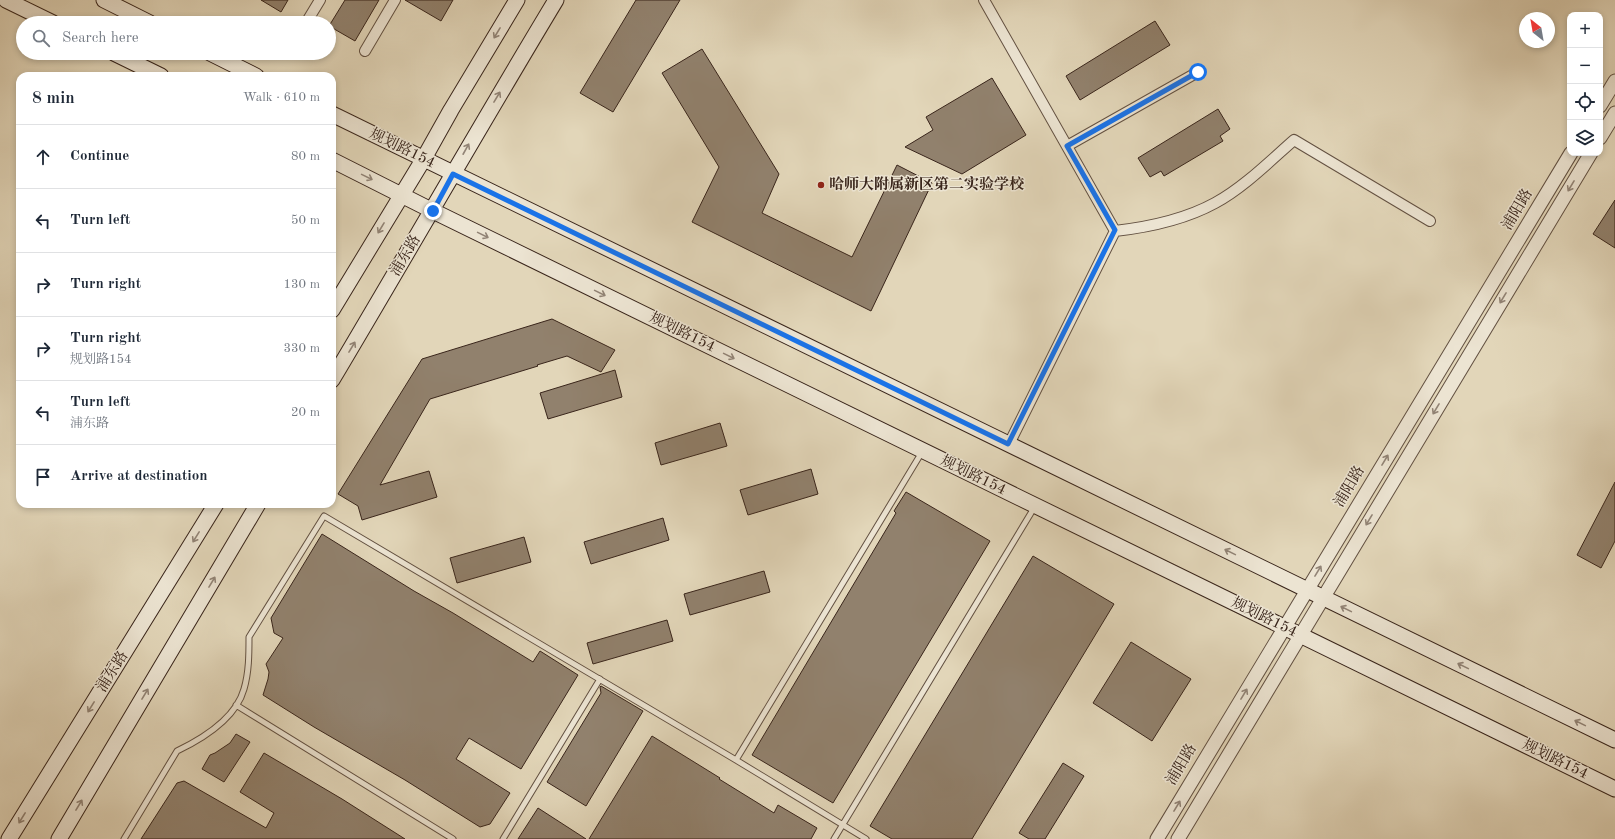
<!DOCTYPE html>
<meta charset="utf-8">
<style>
body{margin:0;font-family:"Old Standard TT","Noto Serif SC",serif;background:#f6f6f7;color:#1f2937}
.controls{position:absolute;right:12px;top:12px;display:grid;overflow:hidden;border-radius:8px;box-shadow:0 2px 6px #0003}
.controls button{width:36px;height:36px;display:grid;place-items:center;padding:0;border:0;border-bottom:1px solid #e0e1e3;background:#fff;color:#1f2937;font:20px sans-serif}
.compass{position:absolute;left:1519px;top:12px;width:36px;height:36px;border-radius:50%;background:#fff;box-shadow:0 2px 6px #0003;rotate:329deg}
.stop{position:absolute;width:12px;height:12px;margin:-9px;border:3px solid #1a73e8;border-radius:50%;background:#fff}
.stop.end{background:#1a73e8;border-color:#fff;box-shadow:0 1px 4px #0008}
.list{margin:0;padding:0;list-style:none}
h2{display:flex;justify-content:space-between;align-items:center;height:52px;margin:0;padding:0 16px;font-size:17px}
h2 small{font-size:13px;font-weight:400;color:#747a83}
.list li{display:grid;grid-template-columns:26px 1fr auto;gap:12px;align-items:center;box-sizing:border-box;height:64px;padding:0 16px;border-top:1px solid #e0e1e3}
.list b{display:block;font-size:15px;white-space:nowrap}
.list p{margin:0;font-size:13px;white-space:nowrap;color:#747a83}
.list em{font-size:13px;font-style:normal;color:#747a83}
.icon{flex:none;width:22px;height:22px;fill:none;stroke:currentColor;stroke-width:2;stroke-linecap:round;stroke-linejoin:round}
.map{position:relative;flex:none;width:1615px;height:839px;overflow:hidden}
.search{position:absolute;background:#fff;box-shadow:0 2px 6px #0003;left:16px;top:16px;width:320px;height:44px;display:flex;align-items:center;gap:10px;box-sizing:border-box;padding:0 14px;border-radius:22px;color:#747a83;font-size:15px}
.panel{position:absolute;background:#fff;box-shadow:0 2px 6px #0003;left:16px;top:72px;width:320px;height:436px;border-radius:12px}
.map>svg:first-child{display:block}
.building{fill:#91816d;stroke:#39251b}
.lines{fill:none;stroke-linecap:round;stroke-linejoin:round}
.service-casing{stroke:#635142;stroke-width:7}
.minor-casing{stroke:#635142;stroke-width:12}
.tertiary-casing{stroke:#635142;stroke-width:15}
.secondary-casing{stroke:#39251b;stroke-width:17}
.service{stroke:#ece4d2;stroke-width:5}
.minor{stroke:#ece4d2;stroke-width:10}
.tertiary{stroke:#ece4d2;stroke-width:13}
.secondary{stroke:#ece4d2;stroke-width:15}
.oneway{stroke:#928476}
.route{stroke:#1a73e8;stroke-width:5}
.poi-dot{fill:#8f2418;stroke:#ece4d2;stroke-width:1.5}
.labels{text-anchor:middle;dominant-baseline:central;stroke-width:3;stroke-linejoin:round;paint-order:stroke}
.street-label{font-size:15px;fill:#39251b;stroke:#ece4d2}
.poi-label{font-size:15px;font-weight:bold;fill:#39251b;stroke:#ece4d2;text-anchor:start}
</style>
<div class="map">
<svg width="1615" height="839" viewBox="0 0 1615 839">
<rect width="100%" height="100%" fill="#e2d6b9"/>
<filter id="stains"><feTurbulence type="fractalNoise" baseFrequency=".005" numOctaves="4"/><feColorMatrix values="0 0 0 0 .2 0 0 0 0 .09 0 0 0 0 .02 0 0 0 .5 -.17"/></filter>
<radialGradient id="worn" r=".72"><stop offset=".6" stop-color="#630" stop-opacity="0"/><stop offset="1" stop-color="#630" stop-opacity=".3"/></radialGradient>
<path class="building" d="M 261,0 L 288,0 L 281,12 Z
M 345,0 L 379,0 L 355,41 L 329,26 Z
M 405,0 L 453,0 L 441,21 Z
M 636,0 L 680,0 L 613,112 L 580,93 Z
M 1155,21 L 1170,45 L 1080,100 L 1066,76 Z
M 702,49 L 779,174 L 762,213 L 852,257 L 897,165 L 932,183 L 871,311 L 692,222 L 719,167 L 662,73 Z
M 992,78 L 1026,135 L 962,174 L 905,147 L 933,130 L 926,117 Z
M 1218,109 L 1230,129 L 1220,136 L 1223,141 L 1164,176 L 1161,171 L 1150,177 L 1138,158 Z
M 1615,200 L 1615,248 L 1593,234 Z
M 552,319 L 615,350 L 601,372 L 567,356 L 537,365 L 538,366 L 430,399 L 380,485 L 429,471 L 437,497 L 362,520 L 358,506 L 338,494 L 422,359 Z
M 615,370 L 622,397 L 548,419 L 540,393 Z
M 720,423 L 727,446 L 661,465 L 655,443 Z
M 811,469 L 818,494 L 748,515 L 740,490 Z
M 1615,482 L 1615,541 L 1601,568 L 1577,555 Z
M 906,492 L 990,541 L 833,803 L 752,755 L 896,513 L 894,511 Z
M 663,518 L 669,540 L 591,564 L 584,542 Z
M 322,534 L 414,591 L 453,613 L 533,662 L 540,651 L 578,675 L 521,769 L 469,738 L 456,759 L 510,793 L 490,824 L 480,827 L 405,780 L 314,727 L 263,695 L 268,679 L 269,672 L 266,664 L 283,638 L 274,633 L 271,618 Z
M 524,537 L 531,562 L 457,583 L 450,558 Z
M 1033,556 L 1114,604 L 972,839 L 892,839 L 870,826 Z
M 764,571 L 770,592 L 690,615 L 684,594 Z
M 667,620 L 673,641 L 593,664 L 587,643 Z
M 1131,642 L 1191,679 L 1152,741 L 1093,703 Z
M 601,686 L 643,711 L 586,806 L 547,782 L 601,693 L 600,687 Z
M 236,734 L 250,742 L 224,782 L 202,769 L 210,755 L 215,753 L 230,743 Z
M 652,736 L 720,778 L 719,779 L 774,813 L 778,805 L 817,828 L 811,839 L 589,839 Z
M 264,753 L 342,799 L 405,839 L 141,839 L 177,783 L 184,781 L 266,828 L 274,813 L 240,792 Z
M 1063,763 L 1084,776 L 1045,839 L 1029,839 L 1019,833 Z
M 538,808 L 586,839 L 518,839 Z"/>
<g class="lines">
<defs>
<path id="service" d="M 236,705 L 453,839
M 124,839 L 177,751 C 202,739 236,718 244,689 C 249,672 249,654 249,637 L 324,516 L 736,760
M 503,839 L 600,679
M 834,839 L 1034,508
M 866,839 L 736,760 L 922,452"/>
<path id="minor" d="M 984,0 L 1115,231 L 1009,444
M 306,23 L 320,0
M 365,51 L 395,0
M 1067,146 L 1198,72
M 1115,231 C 1150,227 1184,220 1215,203 C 1243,188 1270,161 1294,140 L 1430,221"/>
<path id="tertiary" d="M 1600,106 L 1615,81
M 1600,138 L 1615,113
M 1157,839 L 1571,153
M 1178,839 L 1591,153"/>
<path id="secondary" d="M 6,0 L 53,23
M 104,0 L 150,23
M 114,53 L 161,76
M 210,53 L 256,76
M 332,114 L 1615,740
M 332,160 L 433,211 L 1615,789
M 332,310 L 423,160 L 451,110 L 517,0
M 332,380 C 407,254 480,126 556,0
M 9,839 L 216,504
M 59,839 L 258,504"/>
</defs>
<use href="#service" class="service-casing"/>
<use href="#minor" class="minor-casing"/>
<use href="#tertiary" class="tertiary-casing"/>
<use href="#secondary" class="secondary-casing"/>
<use href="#service" class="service"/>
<use href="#minor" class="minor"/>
<use href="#tertiary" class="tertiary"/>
<use href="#secondary" class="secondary"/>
</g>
<defs><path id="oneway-shaft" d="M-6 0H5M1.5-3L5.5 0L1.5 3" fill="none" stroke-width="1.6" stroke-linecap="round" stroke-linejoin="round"/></defs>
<g class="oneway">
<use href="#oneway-shaft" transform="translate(497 33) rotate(121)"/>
<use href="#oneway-shaft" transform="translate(497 97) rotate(-59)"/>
<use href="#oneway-shaft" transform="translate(466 149) rotate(-61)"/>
<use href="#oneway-shaft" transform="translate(367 177) rotate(26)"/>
<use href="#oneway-shaft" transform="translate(1571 186) rotate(121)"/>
<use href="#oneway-shaft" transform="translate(381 228) rotate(121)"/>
<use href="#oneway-shaft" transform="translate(483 235) rotate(26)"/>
<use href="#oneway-shaft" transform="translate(600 293) rotate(26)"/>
<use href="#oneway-shaft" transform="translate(1503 298) rotate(121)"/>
<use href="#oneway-shaft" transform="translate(352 347) rotate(-59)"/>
<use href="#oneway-shaft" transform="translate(729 356) rotate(26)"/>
<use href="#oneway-shaft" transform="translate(1436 409) rotate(121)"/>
<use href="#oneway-shaft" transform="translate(1385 460) rotate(-59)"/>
<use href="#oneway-shaft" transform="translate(1369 520) rotate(121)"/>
<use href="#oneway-shaft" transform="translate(196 537) rotate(122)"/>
<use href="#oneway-shaft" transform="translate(1230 552) rotate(-154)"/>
<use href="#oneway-shaft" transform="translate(1318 571) rotate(-59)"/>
<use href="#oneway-shaft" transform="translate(212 582) rotate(-59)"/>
<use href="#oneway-shaft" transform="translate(1346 609) rotate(-154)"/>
<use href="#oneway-shaft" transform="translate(1463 666) rotate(-154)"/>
<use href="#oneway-shaft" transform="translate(145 694) rotate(-59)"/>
<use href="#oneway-shaft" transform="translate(1244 694) rotate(-59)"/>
<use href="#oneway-shaft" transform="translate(91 707) rotate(122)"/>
<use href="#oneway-shaft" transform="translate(1580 723) rotate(-154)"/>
<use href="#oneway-shaft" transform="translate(79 805) rotate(-59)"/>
<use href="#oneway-shaft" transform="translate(1177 806) rotate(-59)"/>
<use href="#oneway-shaft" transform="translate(22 818) rotate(122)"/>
</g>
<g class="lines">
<path class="route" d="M 433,211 L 453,174 L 1008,444 L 1115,230 L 1067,146 L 1198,72"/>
</g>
<circle class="poi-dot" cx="821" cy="185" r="4"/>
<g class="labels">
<g class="street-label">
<text transform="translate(402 149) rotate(26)">规划路154</text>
<text transform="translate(1518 210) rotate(-59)">浦阳路</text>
<text transform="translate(406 256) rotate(-59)">浦东路</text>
<text transform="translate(682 333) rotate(26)">规划路154</text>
<text transform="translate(973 476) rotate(26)">规划路154</text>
<text transform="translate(1350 487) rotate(-59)">浦阳路</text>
<text transform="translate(1264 618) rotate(26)">规划路154</text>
<text transform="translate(113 672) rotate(-58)">浦东路</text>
<text transform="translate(1555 760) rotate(26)">规划路154</text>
<text transform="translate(1182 765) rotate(-59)">浦阳路</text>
</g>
<g class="poi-label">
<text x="829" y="185">哈师大附属新区第二实验学校</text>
</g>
</g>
<rect width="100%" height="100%" filter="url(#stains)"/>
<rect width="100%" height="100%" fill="url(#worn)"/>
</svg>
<div class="controls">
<button>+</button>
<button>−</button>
<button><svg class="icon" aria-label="locate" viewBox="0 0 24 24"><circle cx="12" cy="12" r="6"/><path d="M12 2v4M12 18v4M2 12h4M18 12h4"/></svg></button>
<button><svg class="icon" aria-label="layers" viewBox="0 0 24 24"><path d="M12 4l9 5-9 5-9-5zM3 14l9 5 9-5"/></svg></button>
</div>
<svg class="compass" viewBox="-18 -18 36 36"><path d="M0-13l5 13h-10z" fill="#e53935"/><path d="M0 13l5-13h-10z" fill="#747a83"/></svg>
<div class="stop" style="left:1198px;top:72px"></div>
<div class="stop end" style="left:433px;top:211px"></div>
<div class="search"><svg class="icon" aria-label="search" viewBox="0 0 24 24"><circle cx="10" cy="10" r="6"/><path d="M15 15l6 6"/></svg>Search here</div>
<section class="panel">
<h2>8 min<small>Walk · 610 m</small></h2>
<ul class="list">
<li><svg class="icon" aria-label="ahead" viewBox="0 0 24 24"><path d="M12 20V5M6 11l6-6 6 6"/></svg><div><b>Continue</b></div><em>80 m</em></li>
<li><svg class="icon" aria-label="left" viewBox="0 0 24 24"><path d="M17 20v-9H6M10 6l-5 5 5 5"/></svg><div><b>Turn left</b></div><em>50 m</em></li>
<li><svg class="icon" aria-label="right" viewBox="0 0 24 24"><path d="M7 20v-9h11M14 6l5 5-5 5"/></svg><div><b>Turn right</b></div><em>130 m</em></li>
<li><svg class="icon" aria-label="right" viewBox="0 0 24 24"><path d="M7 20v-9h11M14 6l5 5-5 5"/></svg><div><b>Turn right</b><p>规划路154</p></div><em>330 m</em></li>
<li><svg class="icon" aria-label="left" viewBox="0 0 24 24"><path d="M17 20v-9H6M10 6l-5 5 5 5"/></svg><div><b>Turn left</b><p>浦东路</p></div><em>20 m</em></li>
<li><svg class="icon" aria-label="arrive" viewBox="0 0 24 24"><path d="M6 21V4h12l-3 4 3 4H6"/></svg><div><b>Arrive at destination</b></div></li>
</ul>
</section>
</div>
